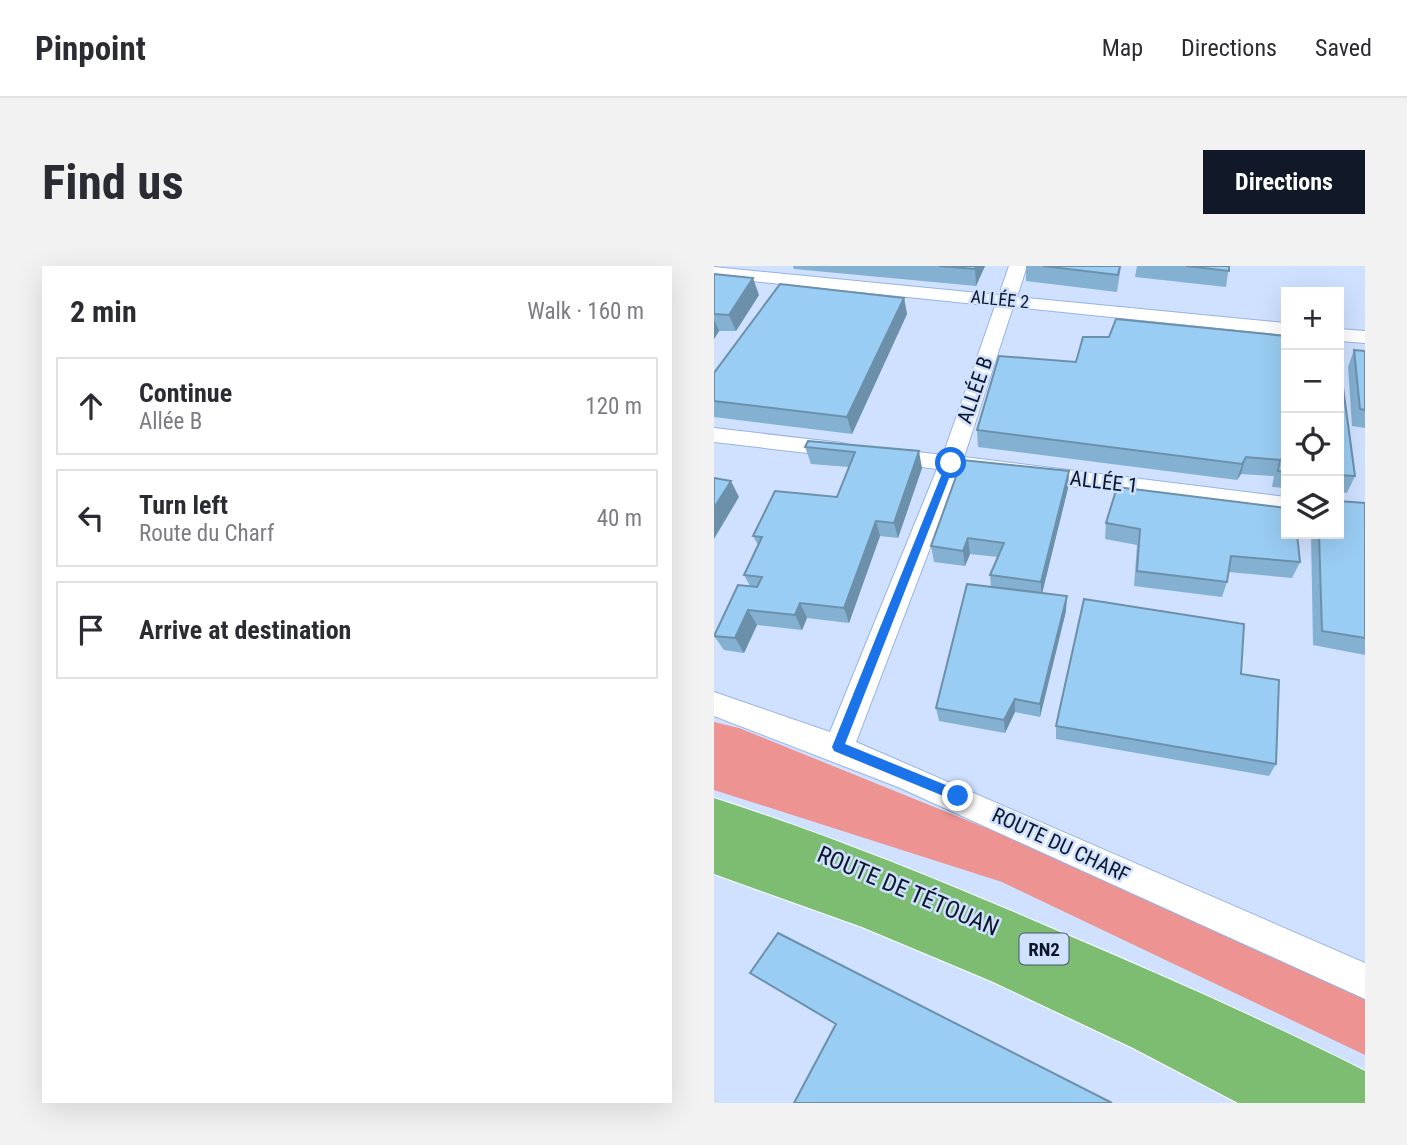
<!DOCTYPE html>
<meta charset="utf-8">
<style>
body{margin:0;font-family:"Roboto Condensed",sans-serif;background:#f2f2f3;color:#2b2b33}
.controls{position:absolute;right:21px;top:21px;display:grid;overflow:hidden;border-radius:0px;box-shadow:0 7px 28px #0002}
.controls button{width:63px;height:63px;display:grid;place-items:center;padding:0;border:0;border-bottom:2px solid #e1e1e2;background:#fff;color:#2b2b33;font:35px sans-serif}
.stop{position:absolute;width:21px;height:21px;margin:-16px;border:5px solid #1a73e8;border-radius:50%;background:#fff}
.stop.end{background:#1a73e8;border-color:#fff;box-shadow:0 2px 7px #0008}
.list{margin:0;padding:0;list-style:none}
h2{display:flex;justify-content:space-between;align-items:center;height:91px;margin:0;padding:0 28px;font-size:30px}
h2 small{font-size:23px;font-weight:400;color:#7c7c81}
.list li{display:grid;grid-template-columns:46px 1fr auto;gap:21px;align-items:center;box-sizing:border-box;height:98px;margin:0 14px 14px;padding:0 14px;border:2px solid #e1e1e2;border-radius:0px}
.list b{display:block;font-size:26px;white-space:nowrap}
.list p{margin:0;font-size:23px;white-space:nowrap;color:#7c7c81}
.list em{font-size:23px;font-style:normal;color:#7c7c81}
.icon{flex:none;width:38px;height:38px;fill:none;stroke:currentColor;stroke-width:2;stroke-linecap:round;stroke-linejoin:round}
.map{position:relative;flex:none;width:651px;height:837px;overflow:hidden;border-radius:0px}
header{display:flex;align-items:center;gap:42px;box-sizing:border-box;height:98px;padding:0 35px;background:#fff;border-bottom:2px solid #e1e1e2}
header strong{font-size:33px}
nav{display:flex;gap:38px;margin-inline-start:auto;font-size:24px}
.intro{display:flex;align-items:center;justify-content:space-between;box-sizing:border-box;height:168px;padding:0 42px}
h1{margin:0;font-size:49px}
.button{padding:18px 32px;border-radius:0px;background:#111827;color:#fff;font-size:24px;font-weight:700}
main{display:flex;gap:42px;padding:0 42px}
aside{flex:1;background:#fff;border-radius:0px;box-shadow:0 7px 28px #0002}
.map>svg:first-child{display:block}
.green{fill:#ed9391}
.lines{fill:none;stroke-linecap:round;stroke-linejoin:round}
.minor-casing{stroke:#97b3e3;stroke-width:2}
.highway-casing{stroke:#fff;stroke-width:2}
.minor{fill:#fff;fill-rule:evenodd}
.highway{fill:#7cbd72;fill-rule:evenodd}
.wall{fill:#84b0d1}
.shaded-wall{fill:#6c90aa}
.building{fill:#9acdf3;stroke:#6c90aa;stroke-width:2}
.route{fill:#1a73e8}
.labels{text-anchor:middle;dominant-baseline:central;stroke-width:5;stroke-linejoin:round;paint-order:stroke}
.far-street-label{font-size:18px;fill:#0d1729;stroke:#cfe1ff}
.shield{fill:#cfe1ff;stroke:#475469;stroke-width:2}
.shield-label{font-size:19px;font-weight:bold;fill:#0d1729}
.street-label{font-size:21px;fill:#0d1729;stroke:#cfe1ff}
.near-street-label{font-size:24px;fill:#0d1729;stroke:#cfe1ff}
</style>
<header>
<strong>Pinpoint</strong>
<nav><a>Map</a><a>Directions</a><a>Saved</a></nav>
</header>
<div class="intro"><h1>Find us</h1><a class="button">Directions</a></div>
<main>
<aside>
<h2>2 min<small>Walk · 160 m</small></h2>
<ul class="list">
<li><svg class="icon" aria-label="ahead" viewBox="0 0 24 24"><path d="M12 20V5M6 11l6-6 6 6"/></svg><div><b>Continue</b><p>Allée B</p></div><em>120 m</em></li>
<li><svg class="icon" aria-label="left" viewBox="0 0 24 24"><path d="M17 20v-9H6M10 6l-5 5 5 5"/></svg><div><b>Turn left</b><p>Route du Charf</p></div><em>40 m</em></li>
<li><svg class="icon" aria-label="arrive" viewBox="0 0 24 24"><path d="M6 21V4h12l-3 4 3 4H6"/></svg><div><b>Arrive at destination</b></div></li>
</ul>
</aside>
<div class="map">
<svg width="651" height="837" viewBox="0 0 651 837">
<rect width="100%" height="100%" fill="#cfe1ff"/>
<path class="green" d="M 0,456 L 25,462 L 287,568 L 651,733 L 651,789 L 288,616 L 0,524 Z"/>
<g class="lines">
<defs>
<path id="minor" d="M 295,0 L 313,0 L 303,31 L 572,57 L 572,69 L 299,41 L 250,191 L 572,231 L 572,247 L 245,206 L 142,476 L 651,697 L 651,733 L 184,521 L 0,450 L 0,426 L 116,466 L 223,203 L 169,196 L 161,194 L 158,189 L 161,184 L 169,182 L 229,189 L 281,40 L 0,11 L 0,1 L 285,29 Z
M 625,63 L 651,65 L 651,77 L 625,75 Z
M 0,162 L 128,177 L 136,179 L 139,184 L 136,189 L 128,191 L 0,176 Z"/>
<path id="highway" d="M 0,532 C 115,569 226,614 337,662 C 443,707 548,753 651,805 L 651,837 L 524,837 L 419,782 L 277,715 L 148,661 L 0,608 Z"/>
</defs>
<use href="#minor" class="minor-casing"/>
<use href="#highway" class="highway-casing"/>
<use href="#minor" class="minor"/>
<use href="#highway" class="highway"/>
</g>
<path class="wall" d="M 79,0 L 271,0 L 262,20 L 80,3 Z
M 312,0 L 407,0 L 403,26 L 312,15 Z
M 423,0 L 515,0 L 512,21 L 421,11 Z
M 0,8 L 45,29 L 22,65 L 5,65 L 0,73 Z
M 190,32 L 193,48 L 138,168 L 0,151 L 0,107 Z
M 572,70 L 572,222 L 558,221 L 560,210 L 527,208 L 523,214 L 264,181 L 263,164 L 362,96 Z
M 640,84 L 651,85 L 651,162 L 638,160 L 634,101 Z
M 625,92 L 641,210 L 633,227 L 625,226 Z
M 94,175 L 208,202 L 184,272 L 166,270 L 135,357 L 93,352 L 88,364 L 43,359 L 30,387 L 10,384 L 0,370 L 36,320 L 30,309 L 44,279 L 39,270 L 123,231 L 135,201 L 97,198 L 91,181 Z
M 355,205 L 354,222 L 328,327 L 352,345 L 326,451 L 301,446 L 291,467 L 225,455 L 222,442 L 277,320 L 276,309 L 284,291 L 256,288 L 251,300 L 220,296 L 217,280 Z
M 403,221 L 586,296 L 578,312 L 515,306 L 513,316 L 508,331 L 420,320 L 423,279 L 391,273 L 392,257 Z
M 651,237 L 651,389 L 599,379 L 597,268 L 625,268 Z
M 527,408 L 562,498 L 555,510 L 342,473 L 342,460 Z"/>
<path class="shaded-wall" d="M 262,0 L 271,0 L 262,20 L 261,3 Z
M 39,12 L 45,29 L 22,65 L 15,49 Z
M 190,32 L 193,48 L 138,168 L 133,151 Z
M 0,53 L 5,65 L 0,73 Z
M 205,185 L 208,202 L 184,272 L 180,257 Z
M 532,191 L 527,208 L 523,214 L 528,198 Z
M 355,205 L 354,222 L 327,332 L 327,316 Z
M 17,215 L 25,231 L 0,273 L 0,242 Z
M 162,255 L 166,270 L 135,357 L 130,342 Z
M 254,272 L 256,288 L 251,300 L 249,285 Z
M 353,330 L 352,345 L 326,451 L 326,438 Z
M 86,337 L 93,352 L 88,364 L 81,349 Z
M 34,344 L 43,359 L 30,387 L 21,372 Z
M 301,433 L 301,446 L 291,467 L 290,454 Z"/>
<path class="building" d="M 225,0 L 262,0 L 261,3 Z
M 329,0 L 406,0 L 404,9 Z
M 472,0 L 515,0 L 515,5 Z
M 0,8 L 39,12 L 15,49 L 0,48 Z
M 66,18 L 190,32 L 133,151 L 0,135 L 0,107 Z
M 402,53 L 572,70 L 572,206 L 564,205 L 566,194 L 532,191 L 528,198 L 263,164 L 285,90 L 362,96 L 369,71 L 395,71 Z
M 640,84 L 651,85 L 651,144 L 646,143 Z
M 625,92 L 641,210 L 625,209 Z
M 94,175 L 205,185 L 180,257 L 162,255 L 130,342 L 86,337 L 81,349 L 34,344 L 21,372 L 0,370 L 24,319 L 43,321 L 48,311 L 30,309 L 48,271 L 39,270 L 61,225 L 123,231 L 141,186 L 91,181 Z
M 248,194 L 355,205 L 327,316 L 276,309 L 290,277 L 254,272 L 249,285 L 217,280 Z
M 0,212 L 17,215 L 0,242 Z
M 403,221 L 572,242 L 572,268 L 583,268 L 586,296 L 517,290 L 513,316 L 423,305 L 426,263 L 392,257 Z
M 625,235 L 651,237 L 651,372 L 608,365 L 605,268 L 625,268 Z
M 253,318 L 353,330 L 326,438 L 301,433 L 290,454 L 222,442 Z
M 370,333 L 530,358 L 527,408 L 565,414 L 562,498 L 342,460 Z
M 64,667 L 398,837 L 80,837 L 122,758 L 36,707 Z"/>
<path class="route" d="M 233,195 L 241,197 L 131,478 L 249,526 L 249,535 L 244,536 L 120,485 L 118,481 Z"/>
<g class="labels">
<g class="far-street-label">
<text transform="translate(286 33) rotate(6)">ALLÉE 2</text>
</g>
<rect class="shield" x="305.5" y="667.5" width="49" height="31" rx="5"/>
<g class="shield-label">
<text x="330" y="683">RN2</text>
</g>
<g class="street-label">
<text transform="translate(261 124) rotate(-71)">ALLÉE B</text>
<text transform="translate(390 216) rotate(7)">ALLÉE 1</text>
<text transform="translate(347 579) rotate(25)">ROUTE DU CHARF</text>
</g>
<g class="near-street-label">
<text transform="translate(194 625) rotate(23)">ROUTE DE TÉTOUAN</text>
</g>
</g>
</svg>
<div class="controls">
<button>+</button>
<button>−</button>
<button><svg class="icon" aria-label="locate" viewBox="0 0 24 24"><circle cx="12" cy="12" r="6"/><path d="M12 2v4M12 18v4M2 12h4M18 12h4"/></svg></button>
<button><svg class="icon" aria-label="layers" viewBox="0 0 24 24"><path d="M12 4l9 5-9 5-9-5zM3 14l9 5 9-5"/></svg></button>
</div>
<div class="stop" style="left:237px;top:197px"></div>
<div class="stop end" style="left:244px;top:530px"></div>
</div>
</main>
